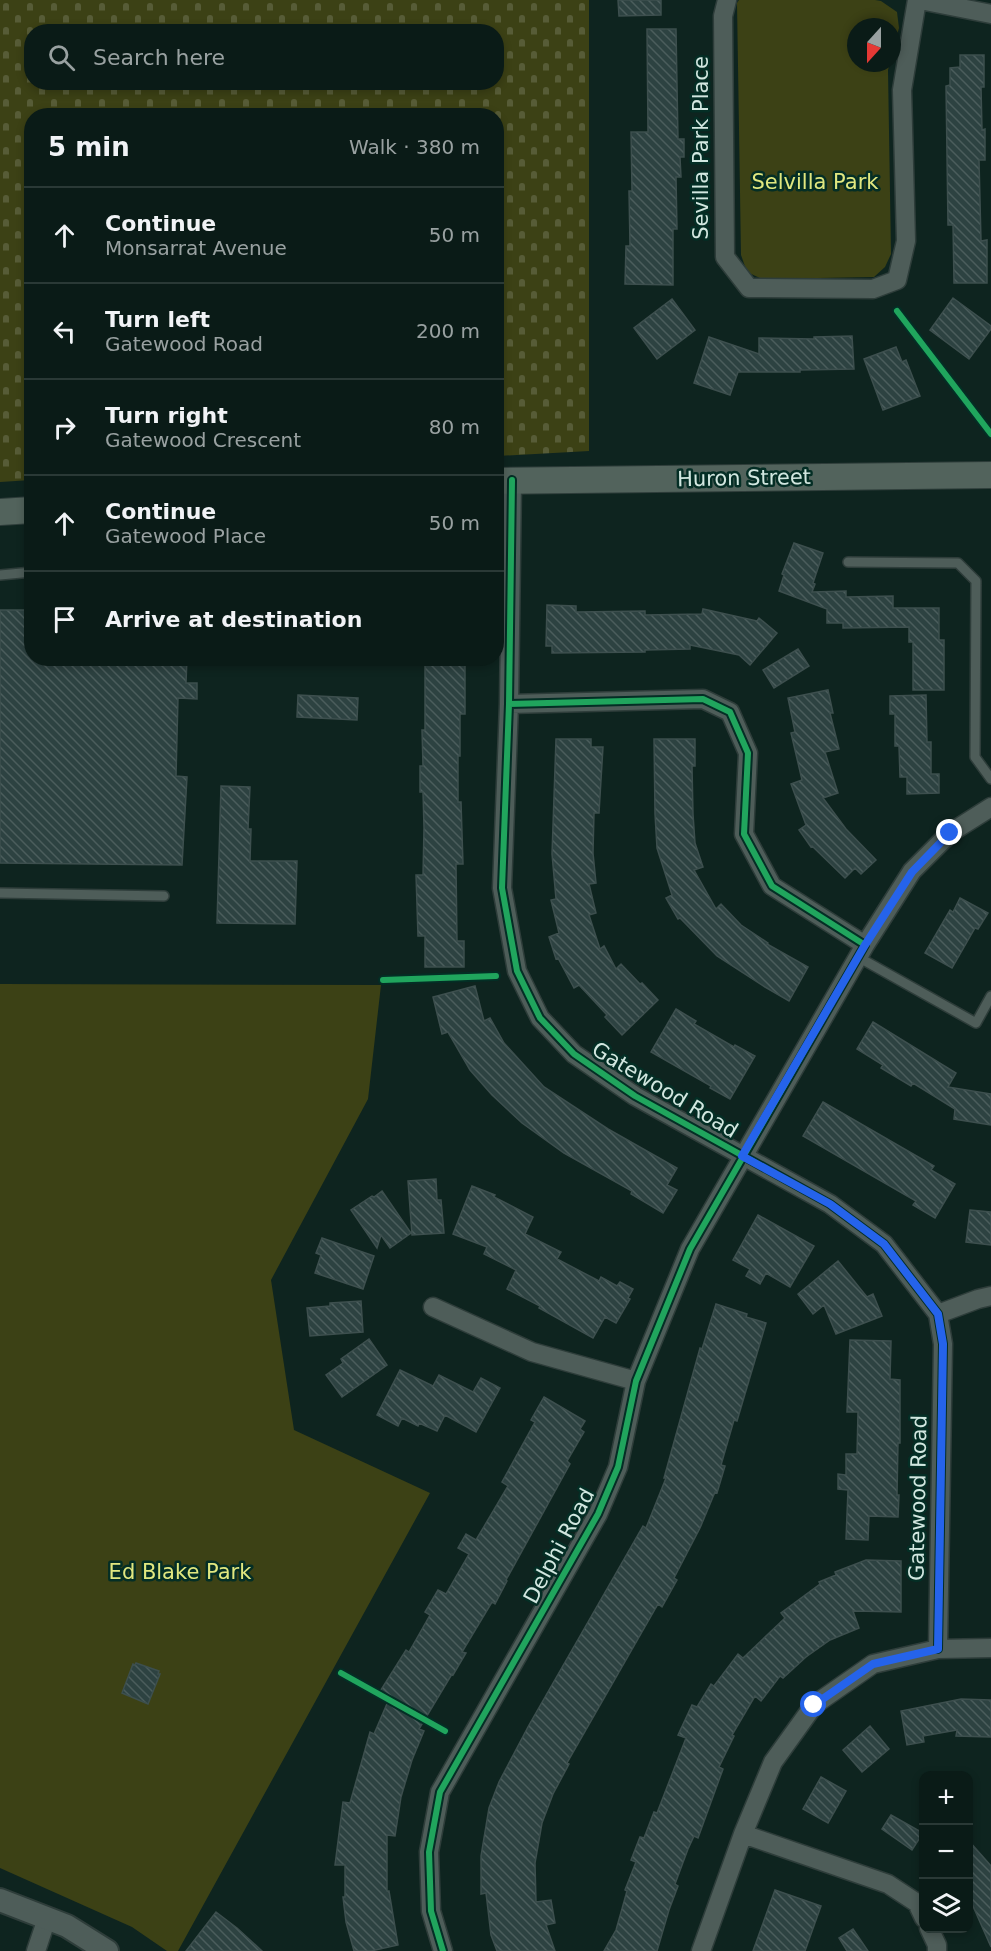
<!DOCTYPE html>
<meta charset="utf-8">
<style>
body{margin:0;font-family:"DejaVu Sans",sans-serif;background:#182824;color:#f1f3f6}
.controls{position:absolute;right:18px;bottom:18px;display:grid;overflow:hidden;border-radius:12px;box-shadow:0 3px 9px #0003}
.controls button{width:54px;height:54px;display:grid;place-items:center;padding:0;border:0;border-bottom:2px solid #2a3936;background:#0a1b17;color:#f1f3f6;font:30px sans-serif}
.compass{position:absolute;left:847px;top:18px;width:54px;height:54px;border-radius:50%;background:#0a1b17;box-shadow:0 3px 9px #0003;rotate:201deg}
.stop{position:absolute;width:18px;height:18px;margin:-14px;border:4px solid #2563eb;border-radius:50%;background:#fff}
.stop.end{background:#2563eb;border-color:#fff;box-shadow:0 2px 6px #0008}
.list{margin:0;padding:0;list-style:none}
h2{display:flex;justify-content:space-between;align-items:center;height:78px;margin:0;padding:0 24px;font-size:26px}
h2 small{font-size:20px;font-weight:400;color:#99a1a1}
.list li{display:grid;grid-template-columns:39px 1fr auto;gap:18px;align-items:center;box-sizing:border-box;height:96px;padding:0 24px;border-top:2px solid #2a3936}
.list b{display:block;font-size:22px;white-space:nowrap}
.list p{margin:0;font-size:20px;white-space:nowrap;color:#99a1a1}
.list em{font-size:20px;font-style:normal;color:#99a1a1}
.icon{flex:none;width:33px;height:33px;fill:none;stroke:currentColor;stroke-width:2;stroke-linecap:round;stroke-linejoin:round}
.map{position:relative;flex:none;width:991px;height:1951px;overflow:hidden}
.search{position:absolute;background:#0a1b17;box-shadow:0 3px 9px #0003;left:24px;top:24px;width:480px;height:66px;display:flex;align-items:center;gap:15px;box-sizing:border-box;padding:0 21px;border-radius:24px;color:#99a1a1;font-size:22px}
.panel{position:absolute;background:#0a1b17;box-shadow:0 3px 9px #0003;left:24px;top:108px;width:480px;height:558px;border-radius:24px}
.map>svg:first-child{display:block}
.green{fill:#3c4115}
.cemetery{fill:url(#cemetery-stones);fill-rule:evenodd}
.building{fill:url(#building-back-hatch);stroke:#3d4f4e;stroke-width:1.5}
.lines{fill:none;stroke-linecap:round;stroke-linejoin:round}
.service-casing{stroke:#2e3d3a;stroke-width:12}
.minor-casing{stroke:#2e3d3a;stroke-width:21}
.tertiary-casing{stroke:#2e3d3a;stroke-width:26}
.secondary-casing{stroke:#2e3d3a;stroke-width:28}
.service{stroke:#4e5d59;stroke-width:9}
.minor{stroke:#4e5d59;stroke-width:18}
.tertiary{stroke:#4e5d59;stroke-width:22}
.secondary{stroke:#52635c;stroke-width:26}
.cycleway-casing{stroke:#042e25;stroke-width:10}
.cycleway{stroke:#20a55d;stroke-width:6}
.route{stroke:#2563eb;stroke-width:8}
.labels{text-anchor:middle;dominant-baseline:central;stroke-width:5;stroke-linejoin:round;paint-order:stroke}
.street-label{font-size:21px;fill:#d2e7e0;stroke:#042e25}
.park-label{font-size:21px;fill:#e1e77f;stroke:#042e25}
</style>
<div class="map">
<svg width="991" height="1951" viewBox="0 0 991 1951">
<defs>
<pattern id="cemetery-stones" width="16" height="16" patternUnits="userSpaceOnUse" patternTransform="scale(1.5)"><rect width="16" height="16" fill="#3c4115"/><path d="M2 7V4a2 2 0 0 1 4 0v3zM10 15v-3a2 2 0 0 1 4 0v3z" fill="#575c37"/></pattern>
<pattern id="building-back-hatch" width="6" height="6" patternUnits="userSpaceOnUse" patternTransform="scale(1.5)"><rect width="6" height="6" fill="#2d4241"/><path d="M-1 5l2 2M0 0l6 6M5-1l2 2" fill="none" stroke="#4b5d5c"/></pattern>
</defs>
<rect width="100%" height="100%" fill="#0e241f"/>
<path class="green" d="M 739,0 L 875,0 L 881,1 L 897,12 L 899,28 L 892,54 L 892,27 L 856,27 L 856,63 L 890,63 L 888,70 L 891,254 L 885,267 L 874,277 L 762,279 L 747,272 L 741,255 L 737,3 Z
M 0,984 L 381,985 L 368,1099 L 271,1280 L 294,1430 L 430,1493 L 178,1951 L 167,1951 L 132,1927 L 0,1868 Z"/>
<path class="cemetery" d="M 0,0 L 589,0 L 589,451 L 497,456 L 496,116 L 32,116 L 31,480 L 0,482 ZM 32,32 L 496,32 L 496,82 L 32,82 Z"/>
<path class="building" d="M 618,0 L 661,0 L 661,15 L 619,16 Z
M 647,29 L 676,29 L 678,139 L 684,139 L 684,157 L 680,157 L 681,177 L 676,177 L 677,229 L 673,229 L 673,285 L 625,284 L 626,246 L 630,246 L 629,191 L 632,191 L 631,132 L 648,132 Z
M 960,55 L 984,55 L 984,87 L 981,87 L 982,130 L 985,129 L 985,160 L 979,160 L 981,241 L 987,240 L 987,283 L 954,283 L 953,225 L 948,225 L 946,86 L 950,85 L 950,68 L 960,67 Z
M 953,298 L 991,326 L 991,329 L 969,359 L 930,330 Z
M 672,299 L 695,330 L 657,359 L 634,328 Z
M 852,336 L 854,369 L 800,370 L 800,372 L 738,372 L 730,395 L 694,383 L 709,337 L 759,354 L 759,338 L 814,339 L 814,337 Z
M 896,347 L 902,362 L 906,360 L 920,396 L 883,410 L 864,359 Z
M 794,543 L 823,553 L 813,583 L 815,584 L 812,592 L 846,591 L 846,597 L 893,596 L 893,608 L 939,608 L 939,640 L 944,640 L 944,690 L 913,690 L 913,642 L 909,642 L 909,627 L 843,628 L 843,623 L 827,623 L 827,609 L 779,591 L 784,575 L 782,574 Z
M 547,605 L 576,606 L 576,612 L 645,611 L 645,615 L 702,614 L 703,609 L 757,621 L 759,618 L 777,633 L 750,665 L 739,655 L 690,645 L 690,649 L 645,650 L 645,652 L 552,653 L 552,646 L 546,646 Z
M 0,610 L 32,610 L 32,658 L 187,658 L 186,683 L 197,683 L 197,699 L 178,698 L 176,776 L 187,777 L 182,865 L 0,863 Z
M 798,649 L 809,666 L 774,688 L 763,670 Z
M 425,658 L 465,658 L 465,714 L 460,714 L 460,756 L 458,756 L 458,802 L 461,802 L 463,864 L 456,864 L 457,941 L 464,941 L 464,967 L 425,967 L 425,936 L 418,936 L 416,875 L 423,875 L 424,828 L 423,792 L 420,792 L 420,766 L 423,766 L 422,730 L 425,730 Z
M 828,690 L 833,713 L 830,713 L 839,749 L 825,752 L 838,793 L 823,798 L 846,829 L 876,860 L 861,874 L 855,868 L 845,878 L 812,846 L 811,847 L 799,830 L 806,825 L 791,784 L 802,780 L 791,733 L 795,732 L 788,698 Z
M 298,695 L 358,698 L 357,720 L 297,717 Z
M 926,695 L 927,742 L 931,742 L 931,774 L 939,774 L 939,793 L 907,794 L 907,777 L 900,777 L 899,746 L 895,746 L 895,714 L 890,714 L 890,696 Z
M 556,739 L 591,739 L 591,747 L 603,747 L 599,813 L 594,813 L 593,853 L 596,883 L 589,884 L 596,913 L 589,915 L 600,949 L 604,946 L 616,969 L 621,964 L 640,984 L 642,983 L 658,1000 L 622,1035 L 605,1017 L 607,1015 L 579,985 L 574,988 L 558,958 L 556,959 L 549,937 L 559,933 L 551,900 L 556,899 L 552,854 Z
M 654,739 L 695,739 L 695,766 L 692,766 L 693,814 L 695,843 L 703,867 L 694,870 L 716,909 L 721,904 L 741,925 L 768,943 L 767,944 L 808,967 L 789,1001 L 765,987 L 717,956 L 680,918 L 678,919 L 666,898 L 672,895 L 657,848 L 655,814 Z
M 221,786 L 250,787 L 248,829 L 251,829 L 250,861 L 297,861 L 295,924 L 217,923 Z
M 960,898 L 988,913 L 978,929 L 975,928 L 952,968 L 925,953 L 950,910 L 953,912 Z
M 475,986 L 484,1021 L 490,1018 L 504,1043 L 544,1087 L 608,1129 L 677,1168 L 667,1185 L 677,1190 L 663,1213 L 631,1194 L 632,1191 L 564,1153 L 522,1123 L 492,1095 L 470,1070 L 448,1032 L 442,1034 L 433,997 Z
M 676,1009 L 696,1021 L 694,1024 L 734,1047 L 735,1045 L 755,1056 L 730,1099 L 710,1088 L 711,1086 L 651,1052 Z
M 873,1022 L 956,1073 L 948,1087 L 991,1094 L 991,1125 L 954,1119 L 955,1109 L 913,1083 L 911,1086 L 881,1068 L 883,1065 L 857,1049 Z
M 823,1102 L 934,1166 L 931,1170 L 955,1184 L 935,1218 L 913,1205 L 916,1201 L 803,1136 Z
M 436,1179 L 437,1200 L 441,1200 L 444,1233 L 412,1235 L 408,1181 Z
M 472,1186 L 495,1195 L 494,1197 L 533,1217 L 525,1234 L 561,1252 L 557,1259 L 599,1281 L 601,1277 L 617,1286 L 620,1282 L 633,1289 L 628,1298 L 630,1299 L 616,1323 L 605,1317 L 593,1338 L 539,1308 L 540,1306 L 507,1289 L 516,1270 L 484,1254 L 487,1247 L 453,1234 Z
M 382,1191 L 411,1233 L 390,1248 L 381,1235 L 377,1248 L 351,1210 L 372,1196 L 374,1197 Z
M 970,1210 L 991,1212 L 991,1245 L 966,1242 Z
M 758,1215 L 814,1246 L 790,1287 L 766,1273 L 760,1284 L 746,1276 L 750,1269 L 733,1260 Z
M 322,1238 L 374,1256 L 363,1289 L 315,1273 L 321,1255 L 316,1253 Z
M 838,1261 L 867,1297 L 873,1294 L 882,1316 L 836,1334 L 824,1305 L 813,1314 L 798,1294 Z
M 361,1301 L 363,1332 L 310,1336 L 307,1308 L 330,1306 L 330,1303 Z
M 716,1304 L 747,1314 L 746,1317 L 766,1323 L 737,1421 L 734,1420 L 721,1465 L 725,1466 L 717,1493 L 715,1492 L 700,1528 L 674,1578 L 677,1580 L 662,1607 L 658,1604 L 567,1763 L 569,1764 L 553,1794 L 542,1823 L 535,1863 L 536,1902 L 551,1900 L 555,1923 L 546,1925 L 555,1951 L 497,1951 L 491,1935 L 486,1893 L 481,1894 L 481,1856 L 489,1808 L 499,1782 L 529,1725 L 643,1526 L 646,1528 L 666,1478 L 664,1478 L 700,1348 L 702,1349 Z
M 369,1339 L 387,1365 L 342,1397 L 326,1375 L 343,1363 L 341,1359 Z
M 850,1340 L 891,1341 L 890,1379 L 900,1380 L 900,1443 L 898,1443 L 897,1495 L 899,1495 L 898,1517 L 869,1516 L 868,1540 L 846,1539 L 848,1490 L 838,1489 L 838,1474 L 846,1475 L 846,1454 L 857,1454 L 858,1412 L 847,1412 Z
M 400,1370 L 433,1386 L 439,1375 L 473,1392 L 481,1378 L 500,1388 L 476,1432 L 445,1415 L 437,1431 L 419,1423 L 418,1426 L 402,1418 L 398,1426 L 377,1415 Z
M 544,1397 L 585,1421 L 580,1429 L 584,1432 L 567,1461 L 570,1464 L 506,1580 L 507,1581 L 495,1604 L 492,1602 L 462,1652 L 466,1653 L 453,1675 L 452,1674 L 419,1729 L 424,1731 L 412,1760 L 401,1797 L 395,1836 L 387,1835 L 387,1891 L 389,1891 L 398,1945 L 371,1951 L 354,1951 L 346,1922 L 343,1897 L 345,1897 L 345,1865 L 335,1865 L 343,1802 L 350,1803 L 370,1732 L 374,1734 L 389,1699 L 379,1693 L 406,1650 L 409,1652 L 430,1615 L 425,1612 L 438,1590 L 446,1594 L 469,1554 L 458,1548 L 466,1534 L 476,1540 L 508,1486 L 502,1482 L 535,1422 L 531,1420 Z
M 866,1560 L 901,1561 L 901,1612 L 853,1611 L 859,1628 L 830,1640 L 806,1657 L 783,1678 L 780,1676 L 761,1701 L 755,1696 L 732,1735 L 734,1736 L 719,1767 L 723,1769 L 698,1838 L 694,1836 L 688,1849 L 675,1884 L 678,1886 L 669,1910 L 657,1951 L 604,1951 L 616,1930 L 627,1891 L 625,1890 L 636,1862 L 631,1860 L 640,1837 L 644,1838 L 654,1812 L 657,1813 L 686,1738 L 678,1735 L 692,1705 L 697,1707 L 711,1684 L 714,1686 L 738,1654 L 743,1658 L 785,1618 L 781,1613 L 820,1584 L 819,1582 L 836,1575 L 835,1572 Z
M 136,1663 L 159,1671 L 158,1674 L 160,1674 L 148,1704 L 122,1693 L 133,1664 L 135,1665 Z
M 961,1699 L 991,1700 L 991,1737 L 956,1736 L 957,1730 L 923,1736 L 924,1742 L 907,1745 L 901,1711 Z
M 870,1726 L 889,1749 L 862,1772 L 843,1750 Z
M 821,1777 L 846,1791 L 828,1823 L 803,1809 Z
M 891,1815 L 923,1833 L 912,1850 L 882,1829 Z
M 969,1841 L 991,1866 L 991,1947 L 969,1897 Z
M 775,1890 L 821,1906 L 805,1951 L 753,1951 Z
M 216,1912 L 237,1928 L 262,1951 L 186,1951 Z
M 853,1929 L 868,1951 L 847,1951 L 839,1938 Z"/>
<g class="lines">
<defs>
<path id="service" d="M 848,562 L 958,563 L 976,581 L 975,757 L 991,779
M 0,575 L 32,572
M 0,893 L 164,896
M 858,957 L 976,1023 L 991,996"/>
<path id="minor" d="M 727,0 L 723,16 L 725,257 L 749,288 L 873,289 L 897,280 L 906,241 L 902,90 L 917,0
M 920,0 L 991,14
M 512,480 L 509,704 L 502,888 L 517,971 L 540,1018 L 574,1054 L 635,1096 L 830,1204 L 884,1244 L 938,1314 L 943,1344 L 938,1649
M 865,945 L 912,871 L 950,833 L 991,807
M 433,1307 L 532,1352 L 636,1381
M 938,1314 L 978,1299 L 991,1296
M 743,1834 L 888,1884 L 917,1903 L 924,1918
M 929,1928 L 937,1945 L 937,1951
M 36,1951 L 47,1918
M 443,1951 L 431,1911 L 429,1852 L 440,1792 L 598,1514 L 618,1467 L 636,1381 L 690,1249 L 865,945 L 772,886 L 744,834 L 748,753 L 730,712 L 703,699 L 509,704
M 701,1951 L 743,1834 L 773,1762 L 814,1705 L 873,1664 L 938,1649 L 991,1648"/>
<path id="tertiary" d="M 0,1900 L 67,1926 L 107,1951"/>
<path id="secondary" d="M 496,481 L 991,475
M 0,512 L 32,510"/>
</defs>
<use href="#service" class="service-casing"/>
<use href="#minor" class="minor-casing"/>
<use href="#tertiary" class="tertiary-casing"/>
<use href="#secondary" class="secondary-casing"/>
<use href="#service" class="service"/>
<use href="#minor" class="minor"/>
<use href="#tertiary" class="tertiary"/>
<use href="#secondary" class="secondary"/>
<defs>
<path id="cycleway" d="M 897,311 L 991,434
M 512,480 L 509,704 L 502,888 L 517,971 L 540,1018 L 574,1054 L 635,1096 L 830,1204 L 884,1244 L 938,1314 L 943,1344 L 938,1649
M 383,980 L 496,976
M 341,1673 L 445,1731
M 443,1951 L 431,1911 L 429,1852 L 440,1792 L 598,1514 L 618,1467 L 636,1381 L 690,1249 L 865,945 L 772,886 L 744,834 L 748,753 L 730,712 L 703,699 L 509,704"/>
</defs>
<use href="#cycleway" class="cycleway-casing"/>
<use href="#cycleway" class="cycleway"/>
</g>
<g class="lines">
<path class="route" d="M 814,1705 L 873,1664 L 938,1649 L 943,1344 L 938,1314 L 884,1244 L 830,1204 L 742,1156 L 865,945 L 912,872 L 950,833"/>
</g>
<g class="labels">
<g class="street-label">
<text transform="translate(701 148) rotate(-90)">Sevilla Park Place</text>
<text transform="translate(744 478) rotate(-1)">Huron Street</text>
<text transform="translate(665 1090) rotate(31)">Gatewood Road</text>
<text transform="translate(918 1498) rotate(-89)">Gatewood Road</text>
<text transform="translate(559 1546) rotate(-62)">Delphi Road</text>
</g>
<g class="park-label">
<text x="815" y="182">Selvilla Park</text>
<text x="180" y="1572">Ed Blake Park</text>
</g>
</g>
</svg>
<div class="controls">
<button>+</button>
<button>−</button>
<button><svg class="icon" aria-label="layers" viewBox="0 0 24 24"><path d="M12 4l9 5-9 5-9-5zM3 14l9 5 9-5"/></svg></button>
</div>
<svg class="compass" viewBox="-18 -18 36 36"><path d="M0-13l5 13h-10z" fill="#e53935"/><path d="M0 13l5-13h-10z" fill="#99a1a1"/></svg>
<div class="stop" style="left:814px;top:1705px"></div>
<div class="stop end" style="left:950px;top:833px"></div>
<div class="search"><svg class="icon" aria-label="search" viewBox="0 0 24 24"><circle cx="10" cy="10" r="6"/><path d="M15 15l6 6"/></svg>Search here</div>
<section class="panel">
<h2>5 min<small>Walk · 380 m</small></h2>
<ul class="list">
<li><svg class="icon" aria-label="ahead" viewBox="0 0 24 24"><path d="M12 20V5M6 11l6-6 6 6"/></svg><div><b>Continue</b><p>Monsarrat Avenue</p></div><em>50 m</em></li>
<li><svg class="icon" aria-label="left" viewBox="0 0 24 24"><path d="M17 20v-9H6M10 6l-5 5 5 5"/></svg><div><b>Turn left</b><p>Gatewood Road</p></div><em>200 m</em></li>
<li><svg class="icon" aria-label="right" viewBox="0 0 24 24"><path d="M7 20v-9h11M14 6l5 5-5 5"/></svg><div><b>Turn right</b><p>Gatewood Crescent</p></div><em>80 m</em></li>
<li><svg class="icon" aria-label="ahead" viewBox="0 0 24 24"><path d="M12 20V5M6 11l6-6 6 6"/></svg><div><b>Continue</b><p>Gatewood Place</p></div><em>50 m</em></li>
<li><svg class="icon" aria-label="arrive" viewBox="0 0 24 24"><path d="M6 21V4h12l-3 4 3 4H6"/></svg><div><b>Arrive at destination</b></div></li>
</ul>
</section>
</div>
